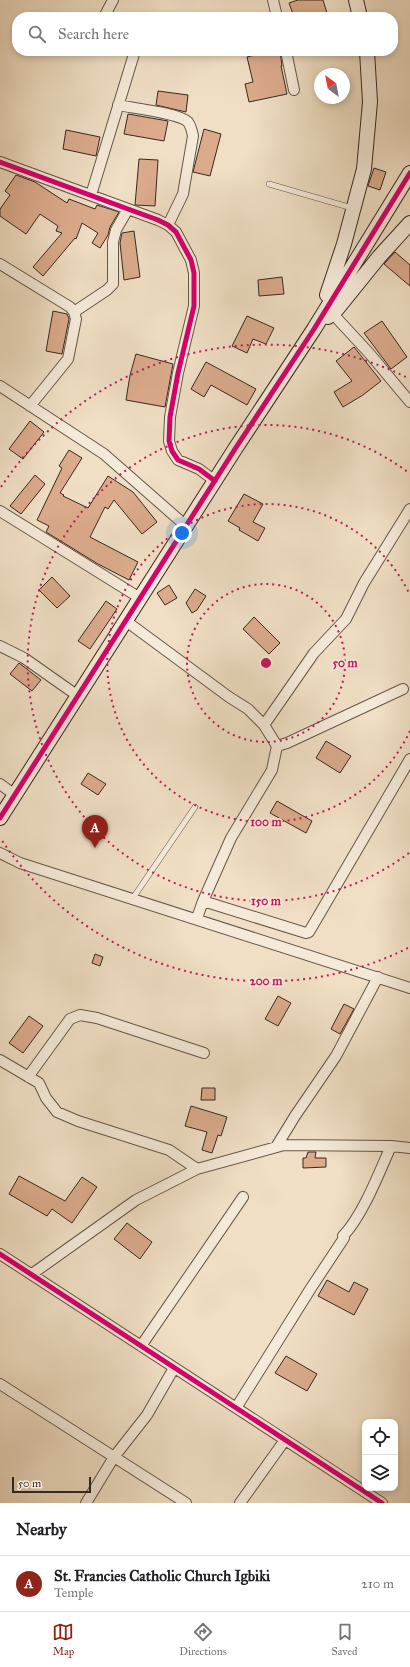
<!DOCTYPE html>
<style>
body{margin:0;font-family:"IM FELL Great Primer",serif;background:#f6f6f6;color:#202124}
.controls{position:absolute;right:12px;bottom:12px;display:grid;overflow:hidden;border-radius:8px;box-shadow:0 2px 6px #0003}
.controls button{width:36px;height:36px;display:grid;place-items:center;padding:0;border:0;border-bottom:1px solid #e0e0e0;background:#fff;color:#202124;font:20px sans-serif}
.compass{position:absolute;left:314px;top:68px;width:36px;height:36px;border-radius:50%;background:#fff;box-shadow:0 2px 6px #0003;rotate:328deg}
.scale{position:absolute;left:12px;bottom:10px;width:79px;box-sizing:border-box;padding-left:4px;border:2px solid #352920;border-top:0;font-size:11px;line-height:14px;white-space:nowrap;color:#352920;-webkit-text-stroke:3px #f5ead9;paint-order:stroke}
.you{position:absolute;left:182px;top:533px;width:14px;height:14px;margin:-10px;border:3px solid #fff;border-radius:50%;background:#1a73e8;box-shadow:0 0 0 6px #1a73e833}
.badge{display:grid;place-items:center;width:26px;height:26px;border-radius:50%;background:#8f2418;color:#fff;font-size:13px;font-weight:700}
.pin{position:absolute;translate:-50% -33px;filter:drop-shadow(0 1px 2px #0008)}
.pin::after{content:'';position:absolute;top:21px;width:14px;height:12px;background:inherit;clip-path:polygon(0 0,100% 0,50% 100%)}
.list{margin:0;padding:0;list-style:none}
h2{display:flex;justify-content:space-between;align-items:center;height:52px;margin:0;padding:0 16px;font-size:17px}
h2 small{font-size:13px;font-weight:400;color:#757577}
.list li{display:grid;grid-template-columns:26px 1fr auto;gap:12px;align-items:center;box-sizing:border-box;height:56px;padding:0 16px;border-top:1px solid #e0e0e0}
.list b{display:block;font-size:15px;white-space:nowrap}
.list p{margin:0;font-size:13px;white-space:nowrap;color:#757577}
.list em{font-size:13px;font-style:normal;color:#757577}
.icon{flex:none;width:22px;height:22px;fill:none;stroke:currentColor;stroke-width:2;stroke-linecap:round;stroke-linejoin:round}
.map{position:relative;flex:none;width:410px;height:1503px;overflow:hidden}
.search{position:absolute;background:#fff;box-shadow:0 2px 6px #0003;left:12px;right:12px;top:12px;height:44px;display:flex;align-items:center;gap:10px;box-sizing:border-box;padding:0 14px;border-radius:16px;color:#757577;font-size:15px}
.sheet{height:108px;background:#fff}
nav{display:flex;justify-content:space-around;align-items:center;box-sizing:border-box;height:56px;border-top:1px solid #e0e0e0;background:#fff;font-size:11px;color:#757577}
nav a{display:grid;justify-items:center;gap:2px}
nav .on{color:#8f2418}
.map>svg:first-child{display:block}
.building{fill:#dbab8c;stroke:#352920}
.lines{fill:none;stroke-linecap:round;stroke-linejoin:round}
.lane-casing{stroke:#645649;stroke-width:6}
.street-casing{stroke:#645649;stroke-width:12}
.secondary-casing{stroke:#352920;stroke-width:16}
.lane{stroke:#f5ead9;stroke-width:5}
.street{stroke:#f5ead9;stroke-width:10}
.secondary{stroke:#f5ead9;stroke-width:14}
.cycleway-casing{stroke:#f5ead9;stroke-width:8}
.cycleway{stroke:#d6006c;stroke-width:5}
.ring{fill:none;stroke:#c2185b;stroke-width:2;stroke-dasharray:2 4}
.centre{fill:#c2185b;stroke:#f5ead9;stroke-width:2}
.ring-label{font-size:12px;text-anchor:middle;font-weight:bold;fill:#c2185b;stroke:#f5ead9;stroke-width:3.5;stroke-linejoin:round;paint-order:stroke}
</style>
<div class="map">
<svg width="410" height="1503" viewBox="0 0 410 1503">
<rect width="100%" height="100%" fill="#f0dfc5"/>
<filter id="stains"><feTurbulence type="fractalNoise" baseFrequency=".005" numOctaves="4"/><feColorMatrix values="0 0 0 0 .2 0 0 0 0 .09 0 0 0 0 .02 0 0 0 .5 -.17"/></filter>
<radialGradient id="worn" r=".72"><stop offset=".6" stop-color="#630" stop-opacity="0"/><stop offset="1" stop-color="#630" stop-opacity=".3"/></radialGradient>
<path class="building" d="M 298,0 L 323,0 L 327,13 L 316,17 L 294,17 L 289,3 Z
M 271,51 L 280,51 L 282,66 L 281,66 L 287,94 L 249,102 L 245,84 L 253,82 L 247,57 Z
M 158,91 L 188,95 L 186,112 L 156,105 Z
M 128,114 L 168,121 L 164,141 L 124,134 Z
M 204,129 L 221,134 L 210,176 L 193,172 Z
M 66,130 L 100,137 L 96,156 L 63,149 Z
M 139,159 L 158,160 L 155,206 L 135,205 Z
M 374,168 L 386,172 L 380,190 L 368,186 Z
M 16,175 L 35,182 L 67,203 L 69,199 L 95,209 L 97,205 L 119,212 L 110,227 L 108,235 L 100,248 L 92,243 L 98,233 L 82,223 L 76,239 L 75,238 L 43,276 L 33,267 L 62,233 L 56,231 L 58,226 L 40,214 L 26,234 L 0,216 L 0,209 L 10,195 L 5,191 Z
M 134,231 L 140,277 L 124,280 L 120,243 L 122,233 Z
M 395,252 L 410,265 L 410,286 L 384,264 Z
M 282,277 L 284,294 L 259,296 L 258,280 Z
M 53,311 L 67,314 L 69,319 L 62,354 L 46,351 Z
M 247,316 L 274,328 L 266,344 L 253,339 L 247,353 L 232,346 Z
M 382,321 L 407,357 L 391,369 L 364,333 Z
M 354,347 L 381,381 L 363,395 L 343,407 L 334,392 L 352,381 L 336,361 Z
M 136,354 L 173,364 L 165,407 L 126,400 L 130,375 Z
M 206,362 L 256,389 L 247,405 L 211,385 L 204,397 L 191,389 Z
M 30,421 L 44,432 L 23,459 L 9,449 Z
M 69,450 L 82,458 L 60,493 L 64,495 L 63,496 L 88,508 L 108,476 L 133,492 L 157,522 L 142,534 L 114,500 L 108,509 L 105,507 L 90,537 L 138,562 L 129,580 L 98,564 L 46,532 L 49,526 L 37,520 L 62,468 L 59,466 Z
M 35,475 L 45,484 L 21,514 L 10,506 Z
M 244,494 L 263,504 L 253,522 L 265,528 L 258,541 L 239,530 L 240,528 L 228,521 Z
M 52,577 L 70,596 L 57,608 L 39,590 Z
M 169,585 L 177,598 L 165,605 L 157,593 Z
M 195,589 L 206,596 L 197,610 L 192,613 L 186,603 Z
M 106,601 L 117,609 L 90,649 L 78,641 Z
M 254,617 L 280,643 L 269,654 L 243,629 Z
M 19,663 L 41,680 L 32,691 L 10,674 Z
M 326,741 L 351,756 L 340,773 L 316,758 Z
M 88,773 L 106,784 L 98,795 L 81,784 Z
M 277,801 L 312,821 L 306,833 L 270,813 Z
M 95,954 L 103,957 L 100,966 L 92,963 Z
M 278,996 L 291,1003 L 278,1026 L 265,1019 Z
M 344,1004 L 354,1009 L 340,1034 L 331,1029 Z
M 29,1016 L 43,1026 L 23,1053 L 9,1043 Z
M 202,1088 L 215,1088 L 215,1100 L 201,1100 Z
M 191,1106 L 227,1117 L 221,1136 L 218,1135 L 212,1153 L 202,1150 L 207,1132 L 185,1126 Z
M 308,1152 L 316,1152 L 315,1158 L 326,1158 L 326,1167 L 303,1168 L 303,1158 L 306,1158 Z
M 19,1176 L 65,1201 L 82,1177 L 97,1187 L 72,1223 L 52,1209 L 47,1216 L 9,1194 Z
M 127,1223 L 152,1242 L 140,1259 L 114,1239 Z
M 327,1280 L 349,1292 L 354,1282 L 368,1289 L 354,1315 L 318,1296 Z
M 286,1356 L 317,1374 L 307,1391 L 275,1373 Z"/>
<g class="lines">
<defs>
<path id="lane" d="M 269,184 L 352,208
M 133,898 L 195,807"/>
<path id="street" d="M 273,0 L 277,17
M 104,17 L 113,0
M 286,51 L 294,90
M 118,105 C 132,108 179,113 188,122 C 191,126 192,131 193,136 L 183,194 L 168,225
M 0,162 L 158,220 L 168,225 L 176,232 L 191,260 L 194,273 L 194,306 L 178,373 L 170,417 L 169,441 L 172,451 L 178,460 L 199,469 L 215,481
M 91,195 L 134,54
M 0,264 L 70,307 L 74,312 L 76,319 L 68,359 L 30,406
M 74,312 L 107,290 L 113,284 L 113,242 L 116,230 L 128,209
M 332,313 L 369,353 L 410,402
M 0,386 L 104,454 L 186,526
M 0,511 L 140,598
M 126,621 L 229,697 L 248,709 L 264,725 L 277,746 L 272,770 L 231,838 L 203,901 L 197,918
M 0,646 L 24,658 L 78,696
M 264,725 L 314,653 L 346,619 L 364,583 L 410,509
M 277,746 L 287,743 L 403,689
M 0,784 L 15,795
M 0,853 L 20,863 L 410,988
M 203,901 L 306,933 L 309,932 L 410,759
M 0,1060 L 39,1083 L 46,1098 L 57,1112 L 78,1121 L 169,1150 L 197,1169
M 28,1077 L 70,1019 L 80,1015 L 97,1018 L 204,1053
M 276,1147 L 295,1116 L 336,1056 L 378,977
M 0,1254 L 382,1503
M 32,1274 L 136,1200 L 197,1169 L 284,1145 L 391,1146
M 141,1346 L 243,1197
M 0,1384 L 186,1503
M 236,1408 L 311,1288 L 344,1238 L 343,1236 C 363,1215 379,1173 391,1146 L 410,1148
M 86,1503 L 114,1457 L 147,1415 L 174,1368
M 240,1503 L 285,1440"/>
<path id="secondary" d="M 356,0 L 360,17
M 327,295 L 344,244 L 364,169 L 370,102 L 367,51
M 328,317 L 337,309 L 379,257 L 410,223
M 0,818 L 235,449 L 314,329 L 410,173"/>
</defs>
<use href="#lane" class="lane-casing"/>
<use href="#street" class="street-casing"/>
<use href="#secondary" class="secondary-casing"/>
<use href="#lane" class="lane"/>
<use href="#street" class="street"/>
<use href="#secondary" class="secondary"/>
<defs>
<path id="cycleway" d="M 0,162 L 158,220 L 168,225 L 176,232 L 191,260 L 194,273 L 194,306 L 178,373 L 170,417 L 169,441 L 172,451 L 178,460 L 199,469 L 215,481
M 0,818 L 235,449 L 314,329 L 410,173
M 0,1254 L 382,1503"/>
</defs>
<use href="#cycleway" class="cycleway-casing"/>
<use href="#cycleway" class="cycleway"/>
</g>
<g class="ring">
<circle cx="266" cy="663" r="79"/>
<path d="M410 731A159 159 0 1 1 410 595"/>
<path d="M409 853A238 238 0 1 1 409 473"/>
<path d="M408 948A318 318 0 0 1 1 839M1 487A318 318 0 0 1 408 378"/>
</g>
<circle cx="266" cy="663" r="6" class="centre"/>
<g class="ring-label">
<text x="345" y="667">50 m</text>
<text x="266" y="826">100 m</text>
<text x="266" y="905">150 m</text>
<text x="266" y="985">200 m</text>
</g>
<rect width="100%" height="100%" filter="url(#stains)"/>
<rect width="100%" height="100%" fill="url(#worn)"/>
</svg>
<div class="controls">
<button><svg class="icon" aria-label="locate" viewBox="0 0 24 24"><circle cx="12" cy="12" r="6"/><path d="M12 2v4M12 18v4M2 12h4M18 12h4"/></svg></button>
<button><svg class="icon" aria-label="layers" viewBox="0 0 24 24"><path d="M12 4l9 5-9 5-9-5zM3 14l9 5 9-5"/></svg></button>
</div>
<svg class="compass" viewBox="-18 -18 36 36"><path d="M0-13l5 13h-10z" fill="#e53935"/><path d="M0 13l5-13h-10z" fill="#757577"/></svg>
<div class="scale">50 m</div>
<div class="you"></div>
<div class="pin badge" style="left:95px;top:848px">A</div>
<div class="search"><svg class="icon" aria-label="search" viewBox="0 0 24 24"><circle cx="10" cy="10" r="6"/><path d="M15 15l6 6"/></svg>Search here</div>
</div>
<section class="sheet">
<h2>Nearby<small></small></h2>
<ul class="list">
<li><span class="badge">A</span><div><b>St. Francies Catholic Church Igbiki</b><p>Temple</p></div><em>210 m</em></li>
</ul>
</section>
<nav>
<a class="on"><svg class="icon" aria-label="map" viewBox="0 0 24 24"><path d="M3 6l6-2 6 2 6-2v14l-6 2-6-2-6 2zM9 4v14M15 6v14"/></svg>Map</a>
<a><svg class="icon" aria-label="directions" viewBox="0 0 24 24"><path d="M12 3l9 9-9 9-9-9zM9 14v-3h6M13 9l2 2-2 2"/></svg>Directions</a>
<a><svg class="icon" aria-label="saved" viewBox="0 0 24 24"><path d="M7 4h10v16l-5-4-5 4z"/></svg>Saved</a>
</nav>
